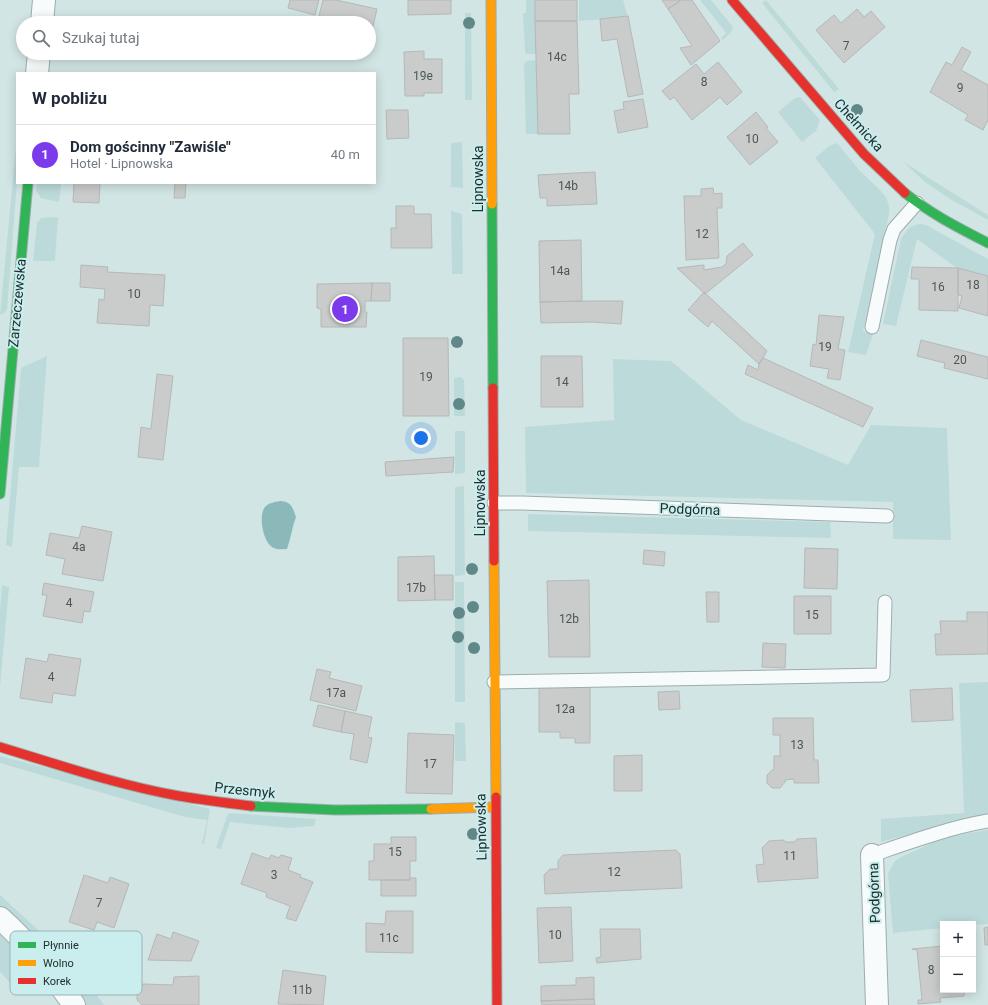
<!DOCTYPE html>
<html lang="pl">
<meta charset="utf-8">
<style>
body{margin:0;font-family:Roboto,sans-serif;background:#f6f6f7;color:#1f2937}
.controls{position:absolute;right:12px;bottom:12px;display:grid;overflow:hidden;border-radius:0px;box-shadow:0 2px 10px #0003}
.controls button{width:36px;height:36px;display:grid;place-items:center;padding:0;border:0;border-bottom:1px solid #e0e1e3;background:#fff;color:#1f2937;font:20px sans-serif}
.you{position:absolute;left:421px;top:438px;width:14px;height:14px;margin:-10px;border:3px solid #fff;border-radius:50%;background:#1a73e8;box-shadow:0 0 0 6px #1a73e833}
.badge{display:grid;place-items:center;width:26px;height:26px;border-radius:50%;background:#7c3aed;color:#fff;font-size:13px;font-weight:700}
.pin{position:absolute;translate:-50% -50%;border:2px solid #fff;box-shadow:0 1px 4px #0006}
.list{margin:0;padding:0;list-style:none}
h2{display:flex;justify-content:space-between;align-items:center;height:52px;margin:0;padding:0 16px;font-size:17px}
h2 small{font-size:13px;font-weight:400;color:#747a83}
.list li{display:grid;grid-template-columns:26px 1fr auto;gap:12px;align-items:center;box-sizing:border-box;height:60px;padding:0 16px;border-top:1px solid #e0e1e3}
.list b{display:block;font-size:15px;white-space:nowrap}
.list p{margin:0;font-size:13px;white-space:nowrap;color:#747a83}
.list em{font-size:13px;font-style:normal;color:#747a83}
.icon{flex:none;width:22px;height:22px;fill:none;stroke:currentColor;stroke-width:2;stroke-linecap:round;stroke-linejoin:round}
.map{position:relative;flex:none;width:988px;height:1005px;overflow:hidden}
.search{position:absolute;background:#fff;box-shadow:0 2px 10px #0003;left:16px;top:16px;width:360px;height:44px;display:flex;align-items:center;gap:10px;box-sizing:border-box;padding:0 14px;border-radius:22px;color:#747a83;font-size:15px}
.panel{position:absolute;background:#fff;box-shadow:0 2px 10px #0003;left:16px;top:72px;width:360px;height:112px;border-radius:0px}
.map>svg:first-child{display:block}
.green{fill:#bddadb}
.water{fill:#8bb9ba}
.building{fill:#cacccb;stroke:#b5b8b6}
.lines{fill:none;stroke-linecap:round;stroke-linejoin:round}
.lane-casing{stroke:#9dacac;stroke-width:15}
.street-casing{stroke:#9dacac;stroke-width:24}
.fast-casing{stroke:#9dacac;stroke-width:11}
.slow-casing{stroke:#9dacac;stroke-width:11}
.jam-casing{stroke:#9dacac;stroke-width:11}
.lane{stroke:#f8fbfb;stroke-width:13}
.street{stroke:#f8fbfb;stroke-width:22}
.fast{stroke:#30b455;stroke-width:9}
.slow{stroke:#ff9f0a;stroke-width:9}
.jam{stroke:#e5322d;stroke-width:9}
.tree{fill:#608889}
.labels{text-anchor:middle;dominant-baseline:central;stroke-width:4;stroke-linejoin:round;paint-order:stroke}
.number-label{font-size:12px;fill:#4b5656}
.street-label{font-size:14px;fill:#212f2f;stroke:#caeded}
.key{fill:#caeded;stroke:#97b4b4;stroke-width:1}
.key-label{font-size:11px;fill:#212f2f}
</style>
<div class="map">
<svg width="988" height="1005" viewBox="0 0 988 1005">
<rect width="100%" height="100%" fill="#d2e5e5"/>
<path class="green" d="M 526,0 L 535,0 L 537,54 L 526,54 L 525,52 L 523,13 L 526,13 Z
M 579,0 L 623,0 L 628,17 L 579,21 Z
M 700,0 L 711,0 L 733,27 L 732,31 L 723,40 L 721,38 L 726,33 Z
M 766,0 L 839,89 L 834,92 L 762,3 Z
M 465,13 L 471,13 L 472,100 L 465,100 Z
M 537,60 L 539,134 L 526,134 L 524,64 L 527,61 Z
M 800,97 L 820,120 L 816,131 L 802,142 L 778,112 L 795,98 Z
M 17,137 L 17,183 L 7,310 L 3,314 L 0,315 Z
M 462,142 L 463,188 L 451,187 L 451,143 Z
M 837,143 L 861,172 L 880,190 L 886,197 L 889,206 L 889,214 L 863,331 L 873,334 L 866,355 L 848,352 L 875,234 L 815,158 L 829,146 Z
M 902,161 L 988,215 L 988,220 L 950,199 L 925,182 Z
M 37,183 L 61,183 L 59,202 L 41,198 L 36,190 Z
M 451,211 L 462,214 L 463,274 L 452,274 Z
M 58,217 L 55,261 L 33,261 L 37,223 L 41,218 Z
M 920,224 L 926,225 L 988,259 L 988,278 L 958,269 L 917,239 L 896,326 L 883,324 L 901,239 C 907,230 908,226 920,224 Z
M 47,356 L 39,467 L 19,467 L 12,547 L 6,545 L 21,368 Z
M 613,359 L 671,361 L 741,420 L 848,465 L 871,425 L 947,428 L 951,540 L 893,539 L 893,502 L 526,493 L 525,427 L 614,420 Z
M 461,377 L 464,380 L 465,416 L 454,416 L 454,378 Z
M 455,431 L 465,431 L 465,473 L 455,474 Z
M 464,486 L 465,575 L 455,576 L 455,487 Z
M 528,514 L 830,522 L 831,538 L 528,531 Z
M 455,582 L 464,582 L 465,702 L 455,702 Z
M 2,585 L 9,587 L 0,687 L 0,612 Z
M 988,682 L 988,816 L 965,819 L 881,842 L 881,819 L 964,813 L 959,683 Z
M 455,722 L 465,723 L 466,761 L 455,761 Z
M 0,756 L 210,809 L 204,844 L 202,844 L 207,820 L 185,817 L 0,763 Z
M 229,813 L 316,819 L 314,826 L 289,828 L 230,822 L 221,849 L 216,848 L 227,816 Z
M 988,830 L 988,924 L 973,925 L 973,924 L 943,924 L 943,928 L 893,933 L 888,874 L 894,862 L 901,857 L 945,837 Z
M 0,895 L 70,959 L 104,1005 L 86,1005 L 70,982 L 42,948 L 0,907 Z
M 0,932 L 32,968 L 14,987 L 0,972 Z"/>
<path class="water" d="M 280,501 C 291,501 293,508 296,517 C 292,527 291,538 287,549 C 283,549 277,550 274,548 C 263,544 258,515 265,507 C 268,503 275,502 280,501 Z"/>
<path class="building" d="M 290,0 L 319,0 L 315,15 L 288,8 Z
M 323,0 L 336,0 L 377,9 L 372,30 L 369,30 L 369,23 L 339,23 L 319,16 Z
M 408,0 L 451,0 L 451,14 L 408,15 Z
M 535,0 L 577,0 L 577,21 L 535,21 Z
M 662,0 L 681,0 L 668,9 Z
M 681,0 L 692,0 L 720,41 L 691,65 L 680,48 L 692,46 L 668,9 Z
M 857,9 L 864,17 L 871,11 L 885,27 L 844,63 L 816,30 L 834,15 L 841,23 Z
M 628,16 L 643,94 L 628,97 L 617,39 L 602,41 L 600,19 Z
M 535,21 L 577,21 L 579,94 L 569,94 L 570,134 L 538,134 Z
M 962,47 L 971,52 L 961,70 L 988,85 L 988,120 L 983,130 L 965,120 L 968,115 L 930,92 L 946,62 L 952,65 Z
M 424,51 L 424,59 L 442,59 L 442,93 L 424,93 L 424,96 L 405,96 L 404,52 Z
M 718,62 L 742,92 L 727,105 L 720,97 L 692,120 L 674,97 L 670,100 L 662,91 L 696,64 L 704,74 Z
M 643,99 L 648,127 L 618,133 L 614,111 L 624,109 L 623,102 Z
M 386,110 L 408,110 L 409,138 L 387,139 Z
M 756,112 L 768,127 L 766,128 L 778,142 L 750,165 L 727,137 Z
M 595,172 L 597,204 L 547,206 L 547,198 L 540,198 L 538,175 Z
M 74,183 L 100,183 L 99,203 L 73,202 Z
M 175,183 L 186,183 L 185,198 L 174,198 Z
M 713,188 L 714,194 L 722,193 L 722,208 L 717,208 L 719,258 L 686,260 L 684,196 L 701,196 L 701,189 Z
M 396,206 L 414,206 L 414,214 L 431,214 L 432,248 L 391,248 L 391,228 L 396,228 Z
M 581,240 L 582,301 L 540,302 L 539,241 Z
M 743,243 L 753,255 L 705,294 L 677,268 L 704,265 L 704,270 L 722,267 L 726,264 L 727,256 Z
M 81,265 L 108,267 L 107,272 L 165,275 L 163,306 L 150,305 L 149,326 L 97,323 L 99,299 L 104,300 L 105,289 L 80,287 Z
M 912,267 L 958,268 L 958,311 L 919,310 L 919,279 L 911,279 Z
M 958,268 L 988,276 L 988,316 L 959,308 L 962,296 L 958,295 Z
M 372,283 L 371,301 L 365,301 L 365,312 L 367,312 L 366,327 L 321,327 L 321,309 L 317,308 L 317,284 Z
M 372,283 L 390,283 L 390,301 L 371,301 Z
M 704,292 L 767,351 L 759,364 L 712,321 L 708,327 L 688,310 Z
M 591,301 L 623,301 L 621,324 L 592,322 L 541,323 L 540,302 Z
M 819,315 L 844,317 L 838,349 L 845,350 L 840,380 L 827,378 L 829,369 L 810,366 L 813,344 L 816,345 Z
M 403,338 L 448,338 L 449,416 L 403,416 Z
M 921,340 L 988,357 L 988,379 L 944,368 L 945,363 L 917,356 Z
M 541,356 L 582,356 L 583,407 L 541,407 Z
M 763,358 L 873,408 L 863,427 L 745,374 L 748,365 L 758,370 L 759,364 Z
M 157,374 L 173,376 L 163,460 L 138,457 L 141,427 L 151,429 Z
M 454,457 L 453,472 L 386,476 L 385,462 Z
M 82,526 L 112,532 L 103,581 L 62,574 L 65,559 L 46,555 L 50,533 L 79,538 Z
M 805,548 L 838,549 L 837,589 L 804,588 Z
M 644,550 L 665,552 L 664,566 L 643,564 Z
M 434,556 L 435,600 L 398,601 L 398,557 Z
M 434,575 L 453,575 L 453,600 L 435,600 Z
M 589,580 L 590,657 L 549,657 L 547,581 Z
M 44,583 L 94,592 L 90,612 L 84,611 L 82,623 L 43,616 L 47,595 L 42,595 Z
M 706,592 L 719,592 L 719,622 L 707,622 Z
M 794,596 L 831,596 L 831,634 L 794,634 Z
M 967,612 L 988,612 L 988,654 L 936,655 L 935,634 L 941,634 L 940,621 L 967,621 Z
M 763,643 L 786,644 L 785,668 L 762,667 Z
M 49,654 L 81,659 L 75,696 L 53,693 L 52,703 L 20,698 L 26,658 L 47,662 Z
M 317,669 L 331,672 L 329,678 L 362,686 L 356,711 L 310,700 Z
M 590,686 L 590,743 L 575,743 L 575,738 L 560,738 L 560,732 L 539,732 L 539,687 Z
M 952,688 L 953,720 L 912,722 L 910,690 Z
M 679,691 L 680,709 L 659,710 L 658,692 Z
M 318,705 L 345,711 L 341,732 L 313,726 Z
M 345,711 L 372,717 L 368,737 L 372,738 L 367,763 L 350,759 L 354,734 L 341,732 Z
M 773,718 L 813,718 L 814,760 L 818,760 L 819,783 L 794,783 L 794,779 L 785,780 L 785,782 L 780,788 L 772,788 L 767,783 L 767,775 L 772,770 L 774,770 L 774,756 L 780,756 L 780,735 L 773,735 Z
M 408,733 L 454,735 L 452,794 L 406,793 Z
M 642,755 L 642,791 L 614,791 L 614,756 Z
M 391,837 L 416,837 L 416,861 L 410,861 L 410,880 L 369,880 L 369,861 L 374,861 L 374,844 L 391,844 Z
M 816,838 L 818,878 L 758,882 L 756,865 L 764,864 L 762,848 L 769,841 L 783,840 L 786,842 L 794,842 L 797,839 Z
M 676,850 L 680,854 L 682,888 L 545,894 L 544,875 L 550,869 L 558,869 L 558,861 L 563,855 Z
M 252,853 L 269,859 L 271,855 L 279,858 L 281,855 L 292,858 L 288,870 L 301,875 L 300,877 L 313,882 L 296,921 L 286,918 L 290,906 L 266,897 L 267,893 L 241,884 Z
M 84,875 L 108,883 L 110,877 L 129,884 L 114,928 L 97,922 L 94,930 L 69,922 Z
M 410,878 L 416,878 L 416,896 L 381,896 L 381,880 L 410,880 Z
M 571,907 L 573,961 L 539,963 L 537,908 Z
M 386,911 L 413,911 L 413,953 L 366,952 L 366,923 L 385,924 Z
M 988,927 L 988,945 L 985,945 L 984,928 Z
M 600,929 L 640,929 L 641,959 L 597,963 L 596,958 L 601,957 Z
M 173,932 L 199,941 L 191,961 L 148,960 L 157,934 L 171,939 Z
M 943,946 L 943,990 L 964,990 L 964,996 L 940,998 L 941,1002 L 918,1004 L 918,1000 L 922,1000 L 917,950 L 912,949 Z
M 283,970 L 326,976 L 323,1005 L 278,1004 Z
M 199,976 L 199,1005 L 142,1005 L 137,1000 L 137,992 L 143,984 L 173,985 L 174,977 Z
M 594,977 L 594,999 L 541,1001 L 541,986 L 576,985 L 576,978 Z
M 594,999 L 595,1005 L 542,1005 L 541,1001 Z"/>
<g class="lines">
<defs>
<path id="lane" d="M 872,327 L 890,240 L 894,229 L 917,203
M 494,503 L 522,503 L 887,516
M 494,682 L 883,675 L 885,602
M 872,855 C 910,842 948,828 988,821"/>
<path id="street" d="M 42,23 L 44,0
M 37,73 L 39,53
M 872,855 L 877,1005
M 0,918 C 28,943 53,974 74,1005"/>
<path id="fast" d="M 905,193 C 931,214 959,228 988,243
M 492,204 L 493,388
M 0,494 L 28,183
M 251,806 L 336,810 L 431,809"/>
<path id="slow" d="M 491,0 L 492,204
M 494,561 L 496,797
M 431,809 L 495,807"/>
<path id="jam" d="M 732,0 L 864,154 L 905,193
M 493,388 L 494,561
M 0,747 C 59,765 118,785 179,796 C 203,800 227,803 251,806
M 496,797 L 497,1005"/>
</defs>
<use href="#lane" class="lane-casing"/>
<use href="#street" class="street-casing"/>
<use href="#fast" class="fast-casing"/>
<use href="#slow" class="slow-casing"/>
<use href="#jam" class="jam-casing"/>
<use href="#lane" class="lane"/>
<use href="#street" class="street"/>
<use href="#fast" class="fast"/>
<use href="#slow" class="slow"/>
<use href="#jam" class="jam"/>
</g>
<g class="tree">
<circle cx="469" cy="23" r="6"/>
<circle cx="857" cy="110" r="6"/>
<circle cx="457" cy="342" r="6"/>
<circle cx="459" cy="404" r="6"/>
<circle cx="472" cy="569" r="6"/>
<circle cx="473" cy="607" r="6"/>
<circle cx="459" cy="613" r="6"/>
<circle cx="458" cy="637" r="6"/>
<circle cx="474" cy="648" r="6"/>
<circle cx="473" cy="834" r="6"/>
</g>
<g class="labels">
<g class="number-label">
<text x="846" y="46">7</text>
<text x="557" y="57">14c</text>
<text x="423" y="76">19e</text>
<text x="704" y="82">8</text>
<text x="960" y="88">9</text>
<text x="752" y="139">10</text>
<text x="568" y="186">14b</text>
<text x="702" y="234">12</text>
<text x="560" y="271">14a</text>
<text x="973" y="285">18</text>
<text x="938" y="287">16</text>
<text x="134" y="294">10</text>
<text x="825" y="347">19</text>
<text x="960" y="360">20</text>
<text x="426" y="377">19</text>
<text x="562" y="382">14</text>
<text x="79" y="547">4a</text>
<text x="416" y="588">17b</text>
<text x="69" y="603">4</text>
<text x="812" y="615">15</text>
<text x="569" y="619">12b</text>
<text x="51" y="677">4</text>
<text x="336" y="693">17a</text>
<text x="565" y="709">12a</text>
<text x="797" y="745">13</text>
<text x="430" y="764">17</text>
<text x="395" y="852">15</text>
<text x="790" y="856">11</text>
<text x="614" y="872">12</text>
<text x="274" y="875">3</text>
<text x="99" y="903">7</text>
<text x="555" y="935">10</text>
<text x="389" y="938">11c</text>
<text x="931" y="970">8</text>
<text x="302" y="990">11b</text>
</g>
<g class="street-label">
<text transform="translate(859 125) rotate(48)">Chełmicka</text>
<text transform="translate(478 179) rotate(-90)">Lipnowska</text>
<text transform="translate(17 303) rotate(-85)">Zarzeczewska</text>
<text transform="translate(480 503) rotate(-90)">Lipnowska</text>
<text transform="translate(690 509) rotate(2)">Podgórna</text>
<text transform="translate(245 790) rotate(6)">Przesmyk</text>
<text transform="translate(481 827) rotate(-91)">Lipnowska</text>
<text transform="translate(874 893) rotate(-92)">Podgórna</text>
</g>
</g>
<rect x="10" y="931" width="132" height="64" rx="6" class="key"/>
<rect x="18" y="942" width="18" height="6" fill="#30b455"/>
<rect x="18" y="960" width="18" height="6" fill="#ff9f0a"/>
<rect x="18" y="978" width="18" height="6" fill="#e5322d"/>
<g class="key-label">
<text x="43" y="949">Płynnie</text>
<text x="43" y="967">Wolno</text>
<text x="43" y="985">Korek</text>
</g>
</svg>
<div class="controls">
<button>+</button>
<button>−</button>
</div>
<div class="you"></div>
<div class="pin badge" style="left:345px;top:309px">1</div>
<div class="search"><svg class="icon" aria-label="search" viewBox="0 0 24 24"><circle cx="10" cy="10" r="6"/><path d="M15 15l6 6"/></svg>Szukaj tutaj</div>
<section class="panel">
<h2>W pobliżu<small></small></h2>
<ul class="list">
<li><span class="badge">1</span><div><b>Dom gościnny &quot;Zawiśle&quot;</b><p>Hotel · Lipnowska</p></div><em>40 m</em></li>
</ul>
</section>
</div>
